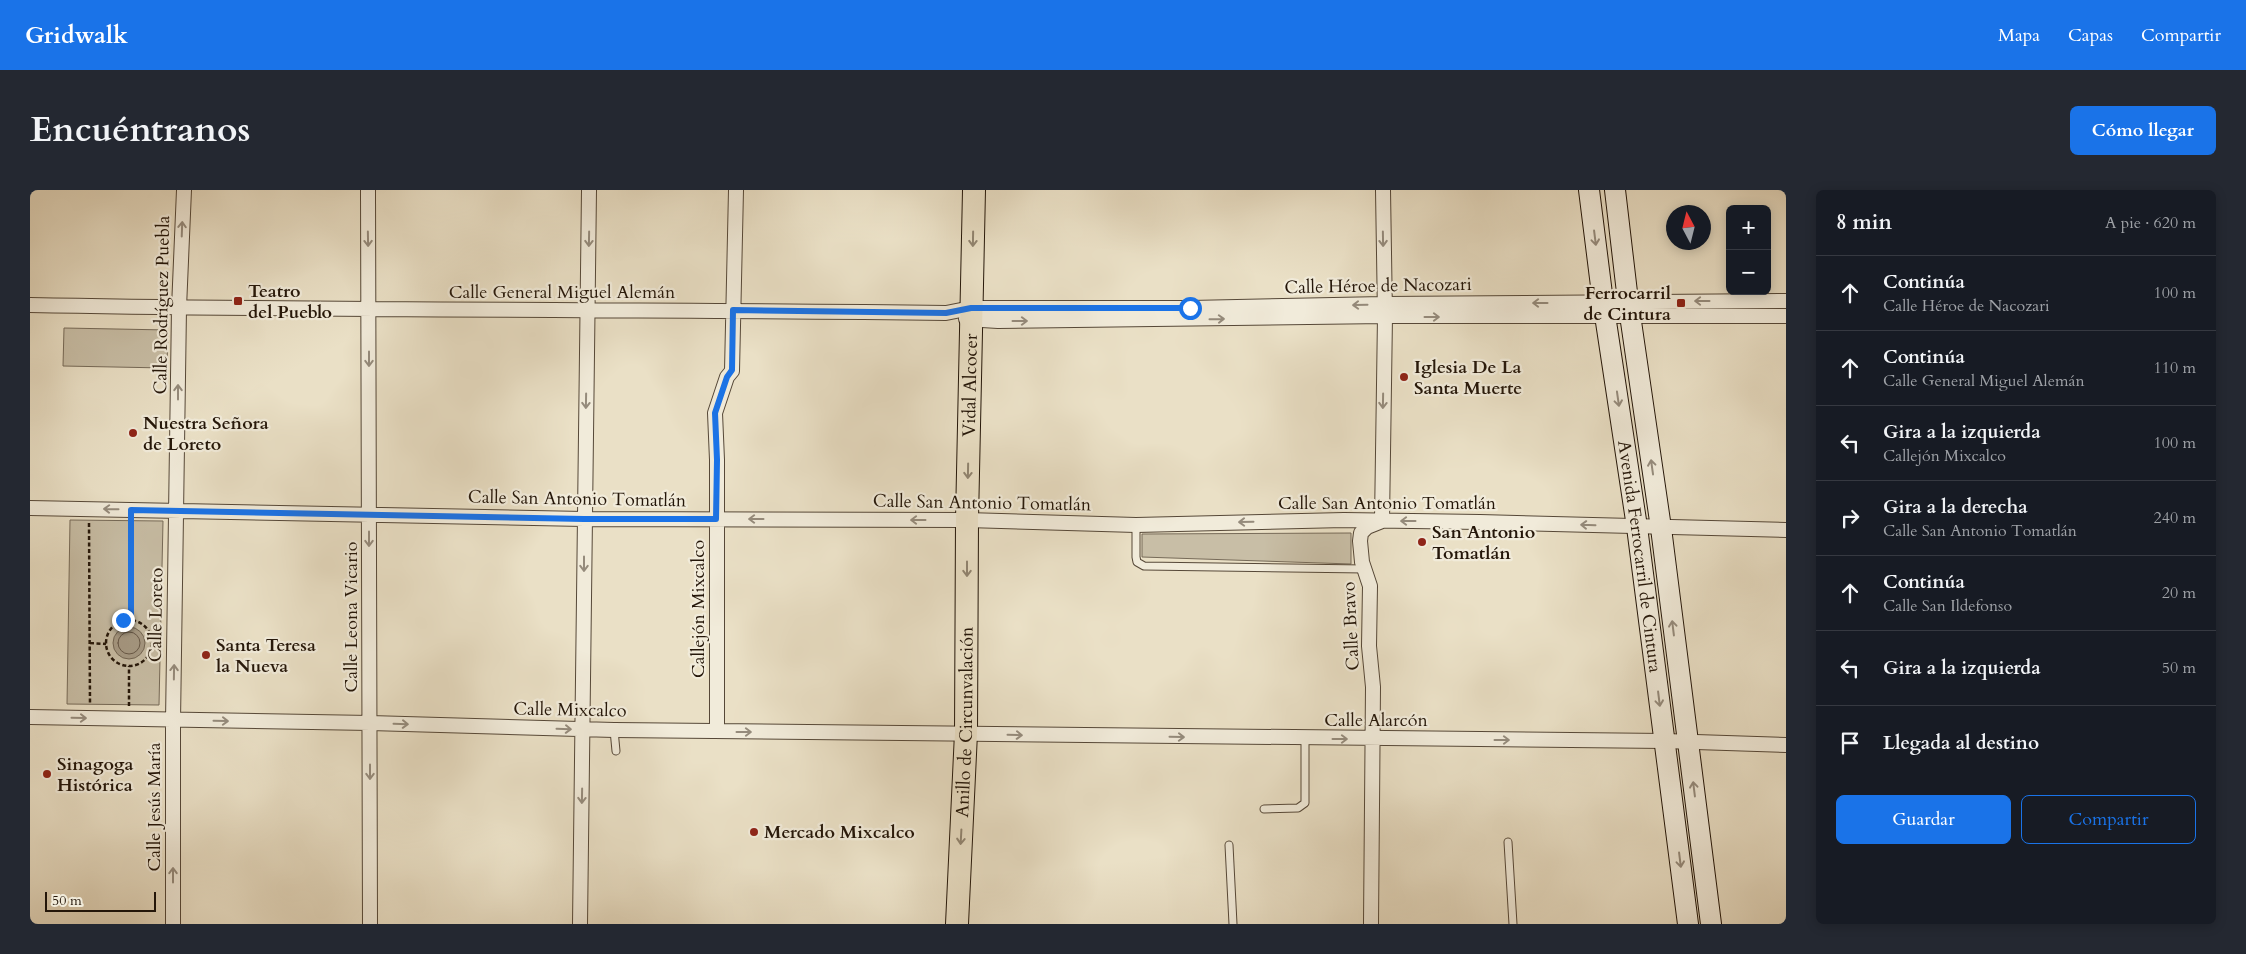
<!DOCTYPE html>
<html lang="es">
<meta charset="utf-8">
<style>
body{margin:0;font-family:Cardo,serif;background:#242831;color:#f1f3f6}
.controls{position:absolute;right:15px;top:15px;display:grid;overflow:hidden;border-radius:8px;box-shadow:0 2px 12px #0003}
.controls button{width:45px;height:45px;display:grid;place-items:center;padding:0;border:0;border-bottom:1px solid #363941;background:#171b24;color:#f1f3f6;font:25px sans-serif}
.compass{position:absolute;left:1636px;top:15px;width:45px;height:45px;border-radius:50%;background:#171b24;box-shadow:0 2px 12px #0003;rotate:353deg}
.scale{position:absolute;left:15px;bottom:12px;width:111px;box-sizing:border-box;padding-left:5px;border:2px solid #241609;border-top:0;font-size:14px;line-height:18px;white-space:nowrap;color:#241609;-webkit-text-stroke:4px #f1ebda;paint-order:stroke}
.stop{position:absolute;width:15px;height:15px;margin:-11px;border:4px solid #1a73e8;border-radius:50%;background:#fff}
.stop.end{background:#1a73e8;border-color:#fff;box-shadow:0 1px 5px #0008}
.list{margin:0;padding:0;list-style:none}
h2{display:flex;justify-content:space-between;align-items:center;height:65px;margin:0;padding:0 20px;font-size:21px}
h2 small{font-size:16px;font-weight:400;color:#9ea1a6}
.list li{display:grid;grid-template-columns:32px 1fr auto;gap:15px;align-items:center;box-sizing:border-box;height:75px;padding:0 20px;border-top:1px solid #363941}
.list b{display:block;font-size:19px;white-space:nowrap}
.list p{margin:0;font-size:16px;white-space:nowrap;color:#9ea1a6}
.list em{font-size:16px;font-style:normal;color:#9ea1a6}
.actions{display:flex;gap:10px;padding:15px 20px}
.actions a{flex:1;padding:11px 0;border:1px solid #1a73e8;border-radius:8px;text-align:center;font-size:18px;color:#1a73e8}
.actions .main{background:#1a73e8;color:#fff}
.icon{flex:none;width:28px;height:28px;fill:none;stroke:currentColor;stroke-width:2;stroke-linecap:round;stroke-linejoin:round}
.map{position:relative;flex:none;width:1756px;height:734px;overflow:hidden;border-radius:8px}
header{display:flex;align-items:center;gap:30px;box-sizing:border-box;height:70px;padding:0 25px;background:#1a73e8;color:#fff}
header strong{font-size:24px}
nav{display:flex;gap:28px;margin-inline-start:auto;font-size:18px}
.intro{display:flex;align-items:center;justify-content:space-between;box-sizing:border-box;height:120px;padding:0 30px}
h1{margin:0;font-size:35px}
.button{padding:12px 22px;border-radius:8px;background:#1a73e8;color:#fff;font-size:18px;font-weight:700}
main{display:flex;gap:30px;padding:0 30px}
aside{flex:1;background:#171b24;border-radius:8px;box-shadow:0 2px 12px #0003}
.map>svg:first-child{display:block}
.green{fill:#c8bea6;stroke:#766a58}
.water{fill:#a79b86;stroke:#736654}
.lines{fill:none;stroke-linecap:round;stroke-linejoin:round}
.shore{stroke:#665848;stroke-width:1}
.lane-casing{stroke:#564838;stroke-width:9}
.street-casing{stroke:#564838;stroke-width:16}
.secondary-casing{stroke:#241609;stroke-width:22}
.primary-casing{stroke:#241609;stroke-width:24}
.path{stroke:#241609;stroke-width:2.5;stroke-dasharray:4 2.5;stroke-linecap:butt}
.lane{stroke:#f1ebda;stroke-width:7}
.street{stroke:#f1ebda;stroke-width:14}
.secondary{stroke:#f1ebda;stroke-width:20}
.primary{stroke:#eae0c6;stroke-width:22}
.oneway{stroke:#958b7c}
.oneway2{stroke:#918571}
.route{stroke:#1a73e8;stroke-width:6}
.poi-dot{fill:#8f2418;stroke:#f1ebda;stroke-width:2}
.labels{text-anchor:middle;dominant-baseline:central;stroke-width:4.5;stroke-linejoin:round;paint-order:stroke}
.street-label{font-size:18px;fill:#241609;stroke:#f1ebda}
.poi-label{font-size:18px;font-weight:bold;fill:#241609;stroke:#f1ebda;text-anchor:start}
</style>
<header>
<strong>Gridwalk</strong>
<nav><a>Mapa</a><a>Capas</a><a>Compartir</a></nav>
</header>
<div class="intro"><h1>Encuéntranos</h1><a class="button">Cómo llegar</a></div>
<main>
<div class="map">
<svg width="1756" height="734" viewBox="0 0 1756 734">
<rect width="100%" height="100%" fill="#eae0c6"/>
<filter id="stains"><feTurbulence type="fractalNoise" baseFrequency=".004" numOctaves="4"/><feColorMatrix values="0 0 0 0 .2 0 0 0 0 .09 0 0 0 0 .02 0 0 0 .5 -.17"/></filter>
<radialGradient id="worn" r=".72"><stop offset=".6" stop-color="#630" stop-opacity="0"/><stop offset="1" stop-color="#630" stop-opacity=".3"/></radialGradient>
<path class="green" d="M 34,138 L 138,140 L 137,175 L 135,178 L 33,176 Z
M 40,330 L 133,331 L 129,515 L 37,514 Z
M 1321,343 L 1321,374 L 1112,367 L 1112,344 Z"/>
<path class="water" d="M83 453a16 16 0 1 1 32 0a16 16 0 1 1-32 0Z"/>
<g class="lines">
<path class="shore" d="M88 453a11 11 0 1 1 22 0a11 11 0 1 1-22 0Z"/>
<defs>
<path id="lane" d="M 1106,335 L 1106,367 L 1107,372 L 1114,376 L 1335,379
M 584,540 L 586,561
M 1234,619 L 1268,618 L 1275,613 L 1275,549
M 1478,652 L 1483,734
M 1199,655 L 1203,734"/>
<path id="street" d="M 338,0 L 340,734
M 0,115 C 305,121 611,119 916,123 L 941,118 L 1160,118 L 1354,114 L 1756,111
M 936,129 L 968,131 L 1355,126 L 1756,126
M 0,318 L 554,329 L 937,330 L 1106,335 L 1314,330 L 1450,332 L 1756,340
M 0,527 L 340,533 L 584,540 L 1635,551 L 1756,555
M 687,541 L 687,270 L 685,223 L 697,187 L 702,181 L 706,0
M 143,734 L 143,531 L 149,118 L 154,0
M 550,734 L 559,0
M 1341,734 L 1343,497 L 1339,456 L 1340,396 L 1332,372 L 1330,351 L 1331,343 L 1337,337 L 1352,331 L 1355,126 L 1353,0"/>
<g id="secondary">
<path id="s1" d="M 1559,0 L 1573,112 L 1607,337 L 1658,734"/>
<path d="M 1585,0 L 1598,111 L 1631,338 L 1681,734"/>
</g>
<g id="primary">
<path id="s2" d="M 927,734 L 936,543 L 937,330 L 944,0"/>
</g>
</defs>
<use href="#lane" class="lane-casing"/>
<use href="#street" class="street-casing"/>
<use href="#secondary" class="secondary-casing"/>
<use href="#primary" class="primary-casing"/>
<path class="path" d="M 59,333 L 60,515
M 101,430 L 101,334
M76 453a23 23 0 1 1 46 0a23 23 0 1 1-46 0Z
M 60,453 L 76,454
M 99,516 L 99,476"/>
<use href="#lane" class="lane"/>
<use href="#street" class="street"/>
<use href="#secondary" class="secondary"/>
<use href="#primary" class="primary"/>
</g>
<defs><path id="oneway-shaft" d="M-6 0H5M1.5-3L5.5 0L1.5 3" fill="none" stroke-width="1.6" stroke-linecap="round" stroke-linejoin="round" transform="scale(1.25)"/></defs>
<g class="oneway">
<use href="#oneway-shaft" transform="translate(152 39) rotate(-88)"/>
<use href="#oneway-shaft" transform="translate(1565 48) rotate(83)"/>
<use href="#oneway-shaft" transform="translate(338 49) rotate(89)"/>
<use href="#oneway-shaft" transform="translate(559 49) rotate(91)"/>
<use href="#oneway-shaft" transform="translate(1353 49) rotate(89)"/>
<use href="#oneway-shaft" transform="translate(1672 111) rotate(180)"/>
<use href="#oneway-shaft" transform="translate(1510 113) rotate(180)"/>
<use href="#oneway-shaft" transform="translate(1330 115) rotate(179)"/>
<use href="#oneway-shaft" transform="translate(1402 127)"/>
<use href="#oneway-shaft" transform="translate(1187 129) rotate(-1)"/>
<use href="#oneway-shaft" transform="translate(990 131)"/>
<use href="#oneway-shaft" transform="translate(339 169) rotate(90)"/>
<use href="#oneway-shaft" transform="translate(148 202) rotate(-90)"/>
<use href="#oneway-shaft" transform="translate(1588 209) rotate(82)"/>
<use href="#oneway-shaft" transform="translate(556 211) rotate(91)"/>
<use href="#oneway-shaft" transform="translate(1353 211) rotate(91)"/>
<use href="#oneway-shaft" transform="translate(1622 277) rotate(-98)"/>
<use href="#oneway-shaft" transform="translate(81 319) rotate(-179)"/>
<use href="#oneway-shaft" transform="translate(726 329) rotate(-180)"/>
<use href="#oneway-shaft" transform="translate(888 330) rotate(-180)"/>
<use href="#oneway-shaft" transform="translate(1378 331) rotate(-180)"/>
<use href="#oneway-shaft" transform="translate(1216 332) rotate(179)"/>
<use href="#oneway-shaft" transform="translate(1558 335) rotate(-178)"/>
<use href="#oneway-shaft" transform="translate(339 349) rotate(90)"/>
<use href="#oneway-shaft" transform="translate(554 374) rotate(90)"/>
<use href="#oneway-shaft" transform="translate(1643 438) rotate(-97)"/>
<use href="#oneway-shaft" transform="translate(144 482) rotate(-89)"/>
<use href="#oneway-shaft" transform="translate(1629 509) rotate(83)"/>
<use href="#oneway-shaft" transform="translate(49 528) rotate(1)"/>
<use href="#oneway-shaft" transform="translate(191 531) rotate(1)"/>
<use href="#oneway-shaft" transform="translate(371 534) rotate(2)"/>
<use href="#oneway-shaft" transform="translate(534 539) rotate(2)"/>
<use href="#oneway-shaft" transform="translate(714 542)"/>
<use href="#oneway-shaft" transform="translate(985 545) rotate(2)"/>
<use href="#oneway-shaft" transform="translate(1147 547) rotate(1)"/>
<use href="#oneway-shaft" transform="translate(1310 549)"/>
<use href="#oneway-shaft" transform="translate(1472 550)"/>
<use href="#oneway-shaft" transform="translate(340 582) rotate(90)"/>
<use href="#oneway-shaft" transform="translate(1664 599) rotate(-97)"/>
<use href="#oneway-shaft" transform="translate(552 606) rotate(91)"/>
<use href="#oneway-shaft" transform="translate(1650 670) rotate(83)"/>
<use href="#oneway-shaft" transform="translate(143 685) rotate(-90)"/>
</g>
<g class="oneway2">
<use href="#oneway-shaft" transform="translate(943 49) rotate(91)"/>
<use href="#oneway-shaft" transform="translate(938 281) rotate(91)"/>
<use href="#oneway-shaft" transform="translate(937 379) rotate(90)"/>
<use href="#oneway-shaft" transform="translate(931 647) rotate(93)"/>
</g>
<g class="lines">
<path class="route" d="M 93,430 L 101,430 L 101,320 L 554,329 L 686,329 L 687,270 L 685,223 L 697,187 L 702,180 L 703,120 L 916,123 L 941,118 L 1160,118"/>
</g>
<g class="poi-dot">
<rect x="203" y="106" width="10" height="10" rx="2.5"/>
<rect x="1646" y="108" width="10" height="10" rx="2.5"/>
<circle cx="1374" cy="187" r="5"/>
<circle cx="103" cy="243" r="5"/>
<circle cx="1392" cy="352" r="5"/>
<circle cx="176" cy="465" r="5"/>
<circle cx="17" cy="584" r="5"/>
<circle cx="724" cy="642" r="5"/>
</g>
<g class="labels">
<g class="street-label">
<text transform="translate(1348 96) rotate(-1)">Calle Héroe de Nacozari</text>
<text x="532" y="102">Calle General Miguel Alemán</text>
<text transform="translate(132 115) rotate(-89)">Calle Rodríguez Puebla</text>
<text stroke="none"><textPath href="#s2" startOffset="539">Vidal Alcocer</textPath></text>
<text transform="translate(547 309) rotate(1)">Calle San Antonio Tomatlán</text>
<text transform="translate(952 313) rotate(1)">Calle San Antonio Tomatlán</text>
<text x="1357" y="313">Calle San Antonio Tomatlán</text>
<text stroke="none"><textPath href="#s1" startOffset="370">Avenida Ferrocarril de Cintura</textPath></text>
<text transform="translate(668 419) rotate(-90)">Callejón Mixcalco</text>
<text transform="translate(126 425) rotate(-89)">Calle Loreto</text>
<text transform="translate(321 427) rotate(-90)">Calle Leona Vicario</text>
<text transform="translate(1321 436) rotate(-93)">Calle Bravo</text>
<text transform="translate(540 520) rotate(1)">Calle Mixcalco</text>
<text x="1346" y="530">Calle Alarcón</text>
<text stroke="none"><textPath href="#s2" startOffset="202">Anillo de Circunvalación</textPath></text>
<text transform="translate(124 617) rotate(-90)">Calle Jesús María</text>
</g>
<g class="poi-label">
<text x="218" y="101">Teatro<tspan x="218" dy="21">del Pueblo</tspan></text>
<text x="1641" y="103" text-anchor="end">Ferrocarril<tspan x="1641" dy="21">de Cintura</tspan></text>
<text x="1384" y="177">Iglesia De La<tspan x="1384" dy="21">Santa Muerte</tspan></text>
<text x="113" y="233">Nuestra Señora<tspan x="113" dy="21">de Loreto</tspan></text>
<text x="1402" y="342">San Antonio<tspan x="1402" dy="21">Tomatlán</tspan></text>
<text x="186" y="455">Santa Teresa<tspan x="186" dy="21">la Nueva</tspan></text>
<text x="27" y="574">Sinagoga<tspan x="27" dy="21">Histórica</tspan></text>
<text x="734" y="642">Mercado Mixcalco</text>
</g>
</g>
<rect width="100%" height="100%" filter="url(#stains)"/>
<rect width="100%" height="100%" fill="url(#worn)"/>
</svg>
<div class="controls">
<button>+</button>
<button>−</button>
</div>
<svg class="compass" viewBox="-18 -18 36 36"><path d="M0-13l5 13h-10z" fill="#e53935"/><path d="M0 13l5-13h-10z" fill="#9ea1a6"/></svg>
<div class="scale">50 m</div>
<div class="stop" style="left:1160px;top:118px"></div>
<div class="stop end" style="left:93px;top:430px"></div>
</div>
<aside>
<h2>8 min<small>A pie · 620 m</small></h2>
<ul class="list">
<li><svg class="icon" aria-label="ahead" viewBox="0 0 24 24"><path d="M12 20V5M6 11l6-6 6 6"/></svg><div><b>Continúa</b><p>Calle Héroe de Nacozari</p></div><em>100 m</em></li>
<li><svg class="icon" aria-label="ahead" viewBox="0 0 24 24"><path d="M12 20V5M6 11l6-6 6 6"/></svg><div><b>Continúa</b><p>Calle General Miguel Alemán</p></div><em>110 m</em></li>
<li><svg class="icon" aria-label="left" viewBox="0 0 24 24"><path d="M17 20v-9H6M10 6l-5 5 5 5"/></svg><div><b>Gira a la izquierda</b><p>Callejón Mixcalco</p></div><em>100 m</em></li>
<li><svg class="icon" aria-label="right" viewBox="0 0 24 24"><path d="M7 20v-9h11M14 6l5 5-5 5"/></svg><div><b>Gira a la derecha</b><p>Calle San Antonio Tomatlán</p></div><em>240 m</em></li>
<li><svg class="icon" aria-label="ahead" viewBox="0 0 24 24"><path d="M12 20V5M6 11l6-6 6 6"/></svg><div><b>Continúa</b><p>Calle San Ildefonso</p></div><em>20 m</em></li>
<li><svg class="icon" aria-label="left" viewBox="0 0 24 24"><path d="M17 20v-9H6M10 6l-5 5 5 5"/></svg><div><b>Gira a la izquierda</b></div><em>50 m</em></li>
<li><svg class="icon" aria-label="arrive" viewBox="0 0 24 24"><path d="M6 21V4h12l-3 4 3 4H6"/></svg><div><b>Llegada al destino</b></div></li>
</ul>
<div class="actions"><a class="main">Guardar</a><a>Compartir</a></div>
</aside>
</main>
